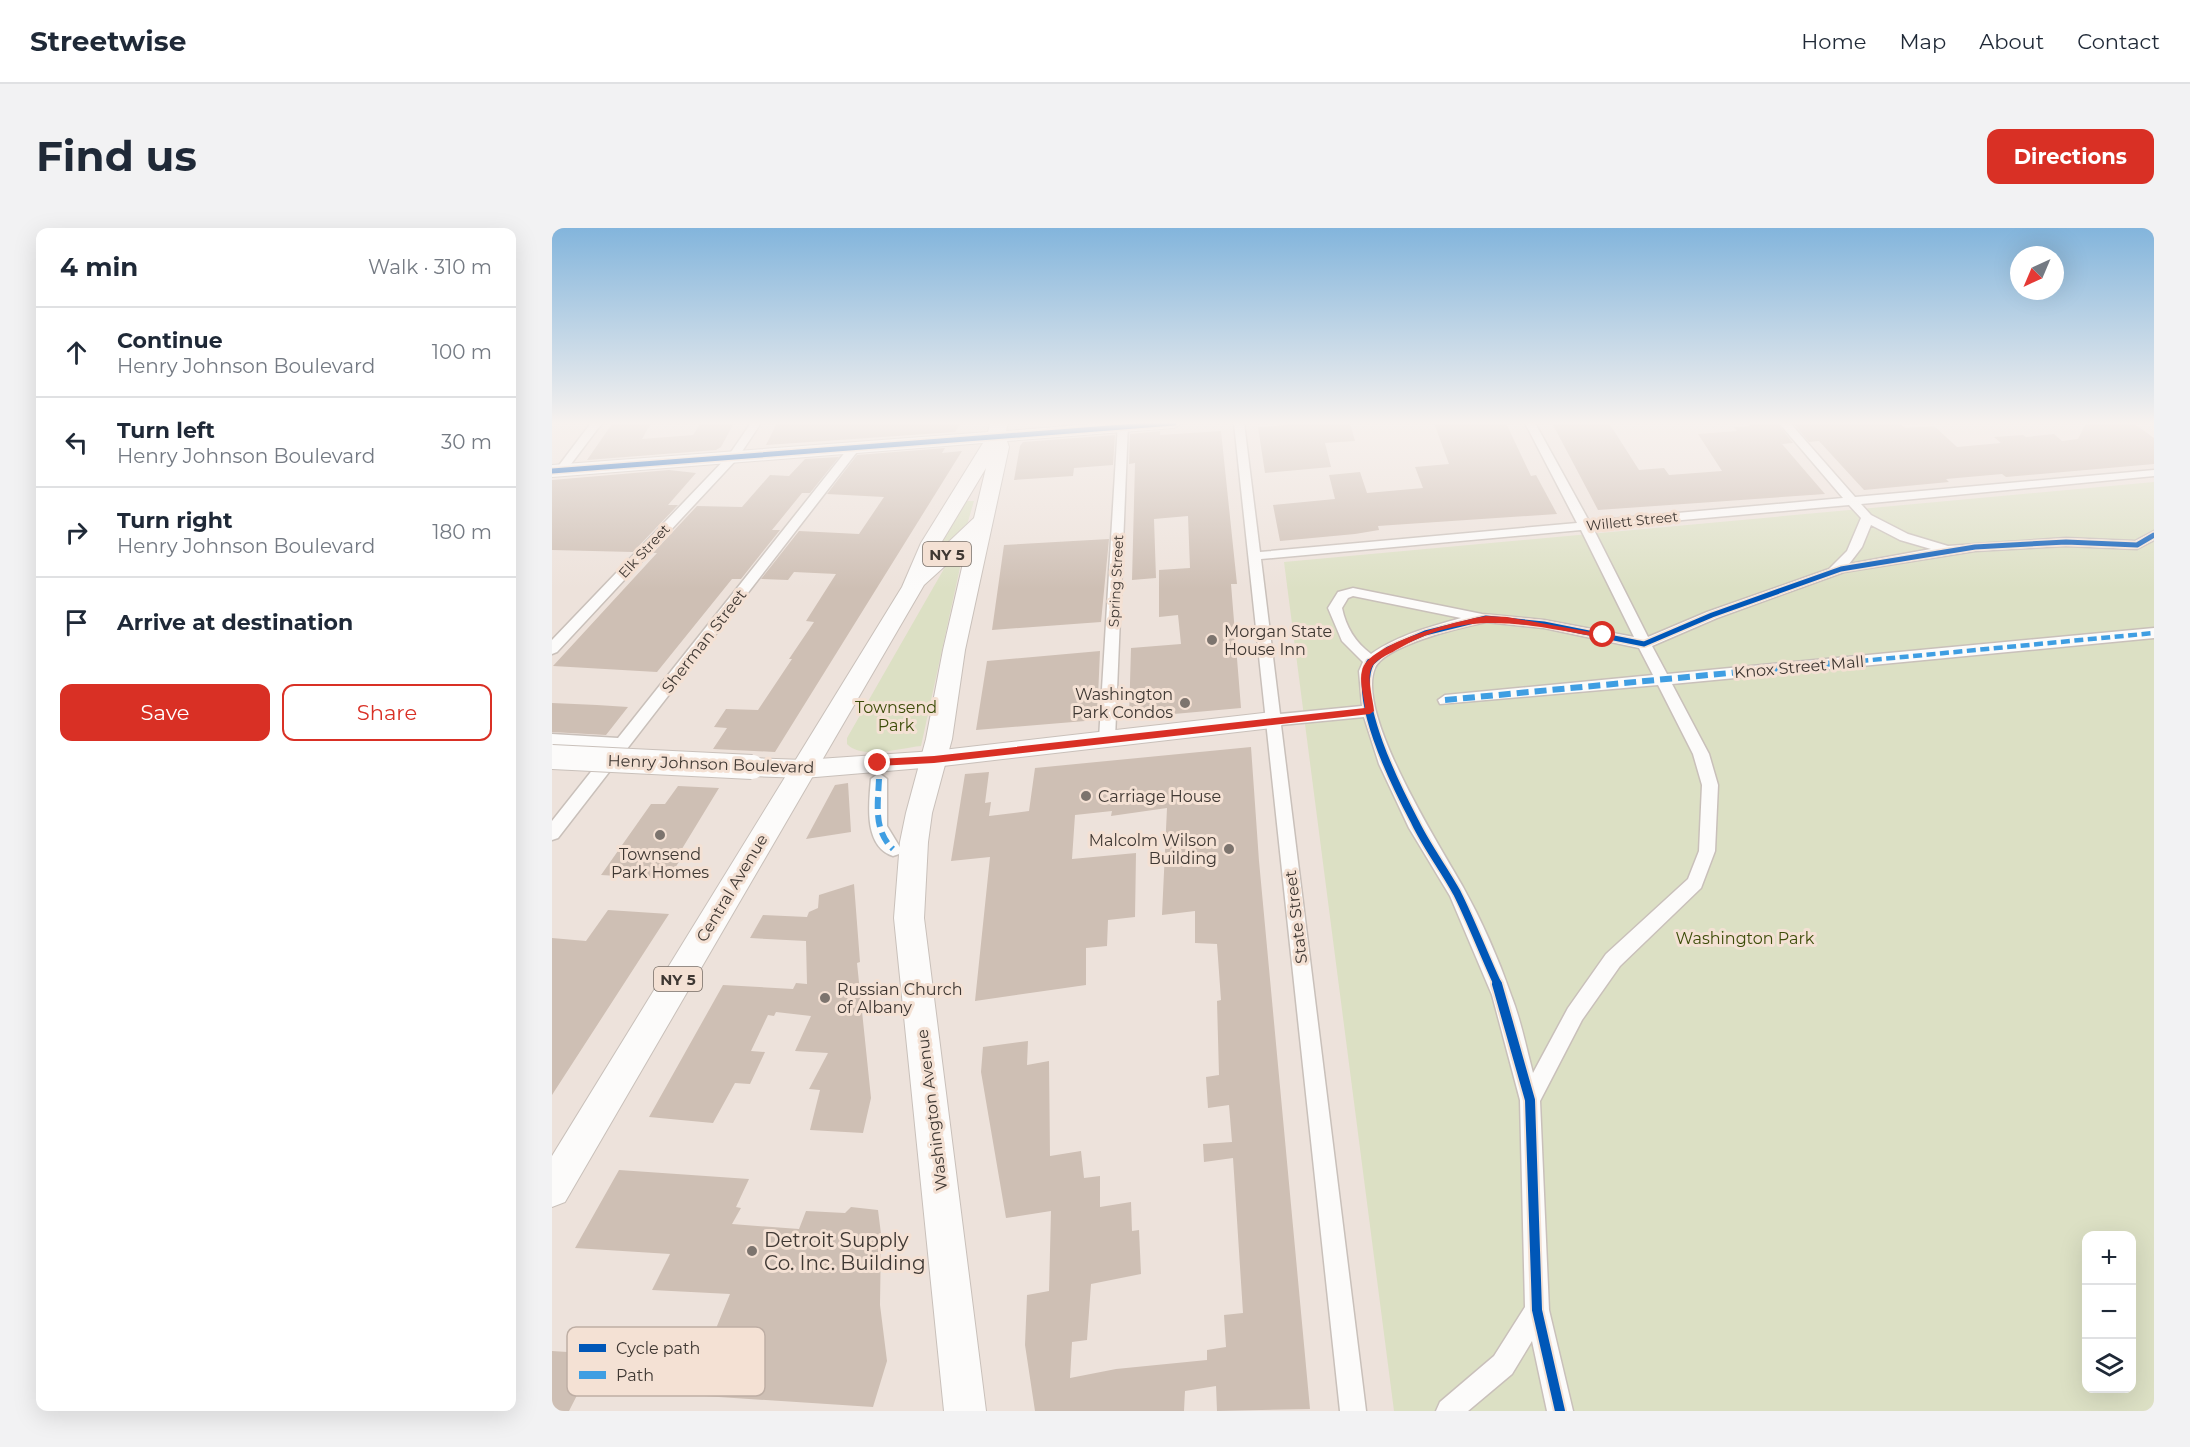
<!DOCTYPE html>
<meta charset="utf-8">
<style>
body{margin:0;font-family:Montserrat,sans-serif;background:#f2f2f3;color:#1f2937}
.controls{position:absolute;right:18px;bottom:18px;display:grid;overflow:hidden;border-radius:12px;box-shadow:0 6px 24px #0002}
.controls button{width:54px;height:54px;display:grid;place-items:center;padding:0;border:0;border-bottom:2px solid #e0e1e3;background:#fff;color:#1f2937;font:30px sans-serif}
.compass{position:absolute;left:1458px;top:18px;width:54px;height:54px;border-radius:50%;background:#fff;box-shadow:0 6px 24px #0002;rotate:224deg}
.stop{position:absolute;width:18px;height:18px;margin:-14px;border:4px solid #d93025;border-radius:50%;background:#fff}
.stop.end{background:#d93025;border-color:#fff;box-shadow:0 2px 6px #0008}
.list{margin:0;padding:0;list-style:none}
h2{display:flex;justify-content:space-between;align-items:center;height:78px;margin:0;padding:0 24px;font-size:26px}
h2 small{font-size:20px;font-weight:400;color:#747a83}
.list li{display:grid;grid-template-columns:39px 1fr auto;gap:18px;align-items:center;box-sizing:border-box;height:90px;padding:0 24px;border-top:2px solid #e0e1e3}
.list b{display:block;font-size:22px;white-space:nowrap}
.list p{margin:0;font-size:20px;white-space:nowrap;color:#747a83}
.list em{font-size:20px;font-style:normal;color:#747a83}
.actions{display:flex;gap:12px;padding:18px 24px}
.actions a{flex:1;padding:14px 0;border:2px solid #d93025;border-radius:12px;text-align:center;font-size:21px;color:#d93025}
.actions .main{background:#d93025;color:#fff}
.icon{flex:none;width:33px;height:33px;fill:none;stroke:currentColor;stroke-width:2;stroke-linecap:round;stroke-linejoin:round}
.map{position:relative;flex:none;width:1602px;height:1183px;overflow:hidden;border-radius:12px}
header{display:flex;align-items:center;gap:36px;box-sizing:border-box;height:84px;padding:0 30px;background:#fff;border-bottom:2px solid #e0e1e3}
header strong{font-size:28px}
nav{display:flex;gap:33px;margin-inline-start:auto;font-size:21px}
.intro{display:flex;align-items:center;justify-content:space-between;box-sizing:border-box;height:144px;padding:0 36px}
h1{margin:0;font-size:42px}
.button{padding:15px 27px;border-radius:12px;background:#d93025;color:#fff;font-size:21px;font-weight:700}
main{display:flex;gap:36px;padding:0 36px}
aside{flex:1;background:#fff;border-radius:12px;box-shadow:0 6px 24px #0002}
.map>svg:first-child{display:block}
.green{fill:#dce0c4;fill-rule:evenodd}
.building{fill:#cebfb4}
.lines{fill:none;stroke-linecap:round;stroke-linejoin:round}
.street-casing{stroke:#c9c0ba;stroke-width:3}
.secondary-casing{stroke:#c9c0ba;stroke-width:2}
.primary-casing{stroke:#c9c0ba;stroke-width:2}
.street{fill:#fcfbfa;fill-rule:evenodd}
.secondary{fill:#fcfbfa;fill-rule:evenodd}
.primary{fill:#fcfbfa;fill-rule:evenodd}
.secondary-bridge-casing{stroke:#c9c0ba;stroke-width:26;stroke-linecap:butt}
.secondary-bridge{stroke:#fcfbfa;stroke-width:24}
.quiet-far1{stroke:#3f9ee2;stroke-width:4.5;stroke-dasharray:9 4.5;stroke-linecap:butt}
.quiet{stroke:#3f9ee2;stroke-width:6;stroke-dasharray:12 6;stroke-linecap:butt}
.cycleway-far2-casing{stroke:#f4e1d4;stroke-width:8}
.cycleway-far1-casing{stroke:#f4e1d4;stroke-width:11}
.cycleway-casing{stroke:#f4e1d4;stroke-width:14}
.cycleway-far2{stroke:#0057b8;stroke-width:5}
.cycleway-far1{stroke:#0057b8;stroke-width:8}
.cycleway{stroke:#0057b8;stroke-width:10}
.route{fill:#d93025}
.poi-dot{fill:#7c746e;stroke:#f4e1d4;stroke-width:2}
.labels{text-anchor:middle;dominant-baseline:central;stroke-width:6;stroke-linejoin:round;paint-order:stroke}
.far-street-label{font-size:14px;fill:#3f3833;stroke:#f4e1d4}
.shield{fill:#f4e1d4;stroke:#756b63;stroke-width:1.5}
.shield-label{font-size:15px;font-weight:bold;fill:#3f3833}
.poi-label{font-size:16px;fill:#3f3833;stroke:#f4e1d4;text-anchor:start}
.street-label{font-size:16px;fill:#3f3833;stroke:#f4e1d4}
.park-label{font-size:16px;fill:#3c4c09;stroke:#f4e1d4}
.near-poi-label{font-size:20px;fill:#3f3833;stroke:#f4e1d4;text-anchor:start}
.key{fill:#f4e1d4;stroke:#beaea4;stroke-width:1.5}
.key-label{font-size:16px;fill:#3f3833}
</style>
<header>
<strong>Streetwise</strong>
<nav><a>Home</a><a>Map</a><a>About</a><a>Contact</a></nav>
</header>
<div class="intro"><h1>Find us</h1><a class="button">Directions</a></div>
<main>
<aside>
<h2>4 min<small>Walk · 310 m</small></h2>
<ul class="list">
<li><svg class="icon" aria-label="ahead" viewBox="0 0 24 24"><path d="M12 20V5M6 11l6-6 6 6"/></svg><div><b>Continue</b><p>Henry Johnson Boulevard</p></div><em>100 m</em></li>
<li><svg class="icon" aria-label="left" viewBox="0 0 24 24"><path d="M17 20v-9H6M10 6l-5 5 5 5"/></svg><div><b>Turn left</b><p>Henry Johnson Boulevard</p></div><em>30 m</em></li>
<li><svg class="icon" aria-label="right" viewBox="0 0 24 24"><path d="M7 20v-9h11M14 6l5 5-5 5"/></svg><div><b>Turn right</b><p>Henry Johnson Boulevard</p></div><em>180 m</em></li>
<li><svg class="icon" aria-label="arrive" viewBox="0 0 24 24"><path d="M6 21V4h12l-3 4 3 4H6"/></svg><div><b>Arrive at destination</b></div></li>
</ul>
<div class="actions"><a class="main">Save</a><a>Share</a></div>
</aside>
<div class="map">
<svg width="1602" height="1183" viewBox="0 0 1602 1183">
<rect width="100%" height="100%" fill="#ede2db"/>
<path class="green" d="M 1602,254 L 1602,1183 L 842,1183 L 732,334 ZM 1534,1008 L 1580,1008 L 1580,1160 L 1534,1160 Z
M 413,273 L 422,273 L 415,297 L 389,323 L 383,323 Z
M 402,330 L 409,332 L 409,335 L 369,518 C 349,520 310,532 295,516 L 295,510 L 397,332 Z"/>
<path class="building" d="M 99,195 L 90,211 L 141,207 L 149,195 L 182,195 L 169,219 L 164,222 L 35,232 L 60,196 Z
M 225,195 L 409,195 L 403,204 L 214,217 Z
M 761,195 L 798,195 L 803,213 L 773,215 L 779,239 L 713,245 L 706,199 Z
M 882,195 L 954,195 L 979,248 L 984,247 L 1005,286 L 855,296 L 826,298 L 827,302 L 803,306 L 728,313 L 721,277 L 783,271 L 777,247 L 808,244 L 815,265 L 871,260 L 863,239 L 897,236 Z
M 1000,195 L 1057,195 L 1087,242 L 1112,240 L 1117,247 L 1170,243 L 1146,206 L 1185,203 L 1182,199 L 1198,198 L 1196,195 L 1225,195 L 1241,215 L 1230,216 L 1273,266 L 1046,282 Z
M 1241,195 L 1348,195 L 1353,200 L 1382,198 L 1405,219 L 1449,215 L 1442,209 L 1471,207 L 1474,209 L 1502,206 L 1510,213 L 1526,211 L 1534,195 L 1581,195 L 1602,210 L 1602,236 L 1454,249 L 1450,246 L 1394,251 L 1397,254 L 1312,262 L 1267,213 L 1257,214 Z
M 608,203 L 608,207 L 669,203 L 685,356 L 679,356 L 689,480 L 577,490 L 579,420 L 629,416 L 626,387 L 607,389 L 607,342 L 638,340 L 636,288 L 602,291 L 604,350 L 580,352 L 583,235 L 577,236 L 578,206 Z
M 563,207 L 561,237 L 522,240 L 521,248 L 462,252 L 468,218 L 471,214 Z
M 393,220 L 390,225 L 410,223 L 223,524 L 161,521 L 175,500 L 162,499 L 174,481 L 206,482 L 240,431 L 237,431 L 262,394 L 254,393 L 284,346 L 242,344 L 236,352 L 209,351 L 247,303 L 307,306 L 332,269 L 275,266 L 305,227 Z
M 287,229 L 258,265 L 250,265 L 220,302 L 228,302 L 189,351 L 180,351 L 105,444 L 1,438 L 105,325 L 101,325 L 145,278 L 190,279 L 218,247 L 237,248 L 253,231 Z
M 117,242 L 144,245 L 116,277 L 126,277 L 81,324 L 0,322 L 0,252 Z
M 557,311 L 549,394 L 440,402 L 452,317 Z
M 548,423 L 545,492 L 424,502 L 435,433 Z
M 0,475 L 45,477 L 76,479 L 54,507 L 0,504 Z
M 699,519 L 707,633 L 758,1181 L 665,1183 L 664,1158 L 633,1163 L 632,1183 L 483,1183 L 473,1117 L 475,1067 L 497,1063 L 499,983 L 454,990 L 429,844 L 431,819 L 476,813 L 475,837 L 497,833 L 498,928 L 529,923 L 532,950 L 548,948 L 548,979 L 579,974 L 580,1003 L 587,1002 L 589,1046 L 539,1056 L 535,1112 L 520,1114 L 518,1150 L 564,1141 L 655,1132 L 655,1122 L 674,1119 L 672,1087 L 691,1085 L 681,930 L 652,934 L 651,916 L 680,914 L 677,877 L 656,880 L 654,849 L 667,847 L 665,773 L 669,772 L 665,716 L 643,715 L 643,683 L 610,687 L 615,580 L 559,588 L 560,583 L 523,587 L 520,631 L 584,625 L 583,689 L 556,692 L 555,718 L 534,720 L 534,757 L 423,773 L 438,629 L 399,633 L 413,546 L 437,544 L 433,575 L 439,574 L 437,588 L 477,583 L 483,540 Z
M 296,555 L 299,604 L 254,611 L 283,557 Z
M 126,558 L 167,560 L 125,629 L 130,629 L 116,651 L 49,647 L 99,576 L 113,576 Z
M 302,656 L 308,734 L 305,735 L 319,870 L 311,905 L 258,902 L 268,862 L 257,861 L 276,825 L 243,823 L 259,788 L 224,784 L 222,788 L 216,787 L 199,823 L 213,824 L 198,856 L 183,855 L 161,895 L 97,889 L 171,757 L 241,761 L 244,755 L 255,756 L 254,713 L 198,710 L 211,687 L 255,689 L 257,684 L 266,680 L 267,667 Z
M 56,682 L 117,686 L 0,867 L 0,710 L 34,713 Z
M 67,942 L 197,951 L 184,979 L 189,980 L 180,996 L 247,1001 L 254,983 L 293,985 L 299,979 L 326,982 L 329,1006 L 328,1077 L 335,1133 L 321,1179 L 137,1167 L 178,1066 L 100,1062 L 118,1026 L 23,1020 Z
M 0,1123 L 46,1126 L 17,1183 L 0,1183 Z"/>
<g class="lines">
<defs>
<path id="street" d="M 39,195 L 50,195 L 13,244 L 5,244 L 5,240 Z
M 199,195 L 209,195 L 185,231 L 5,424 L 0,426 L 0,412 L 177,227 Z
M 566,195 L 576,195 L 563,511 L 555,517 L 547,511 Z
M 682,195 L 692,195 L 708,324 L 1025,295 L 973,195 L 983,195 L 1037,293 L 1291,270 L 1227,195 L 1238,195 L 1303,269 L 1602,242 L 1602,248 L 1309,276 L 1319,287 L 1356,306 L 1396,318 L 1514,310 L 1583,313 L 1602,303 L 1602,312 L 1585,321 L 1514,318 L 1423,323 L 1292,344 L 1165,390 L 1100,418 L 1115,446 L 1602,400 L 1602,410 L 1120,456 L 1157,526 L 1166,557 L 1163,623 L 1149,660 L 1068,738 L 1030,792 L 988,873 L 997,1082 L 1021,1183 L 995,1183 L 980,1113 L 960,1146 L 916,1183 L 884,1183 L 888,1174 L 942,1128 L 973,1079 L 968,872 L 940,767 L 898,668 L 857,600 L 827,536 L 812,489 L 729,497 L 814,1183 L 788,1183 ZM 1297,277 L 1309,290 L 1295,323 L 1277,341 L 1155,384 L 1096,409 L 1041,300 ZM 1319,297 L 1348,312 L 1379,321 L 1297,336 L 1310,319 ZM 1029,302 L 1082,409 L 992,392 L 930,386 L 801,360 L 786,364 L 776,380 L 790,413 L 811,434 L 807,443 L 810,478 L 728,486 L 709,331 ZM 801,368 L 909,390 C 878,399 846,407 819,426 C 803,414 794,399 790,380 L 796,370 ZM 934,394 L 992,400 L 1087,420 L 1101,447 L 893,467 L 886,472 L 888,476 L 1106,457 L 1141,526 L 1150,557 L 1147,623 L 1136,651 L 1054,726 L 1016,780 L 981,845 C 974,819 969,792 959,767 C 947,732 929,691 911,659 C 888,618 803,485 823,440 C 833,417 910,399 934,394 Z
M 298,218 L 308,220 L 6,610 L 0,612 L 0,593 L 57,521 L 0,518 L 0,506 L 66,510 Z
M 327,545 L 335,551 L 335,598 L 349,621 L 347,626 L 341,628 C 311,618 317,575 319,551 Z"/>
<path id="secondary" d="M 721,484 L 729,486 L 732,492 L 729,498 L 721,500 L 382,539 L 252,550 L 200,548 L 192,545 L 189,539 L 192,533 L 200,530 L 252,532 L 382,523 Z"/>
<path id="primary" d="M 438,195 L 456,195 L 454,203 L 551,195 L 631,195 L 622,200 L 455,213 L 457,219 L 413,422 L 400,511 L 380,585 L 376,614 L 372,690 L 434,1183 L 392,1183 L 342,690 L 348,614 L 354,585 L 374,511 L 391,422 L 415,318 L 372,357 L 13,974 L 0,979 L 0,928 L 350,359 L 369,315 L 431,215 L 0,249 L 0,237 L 436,204 ZM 434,240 L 422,290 L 386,324 L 389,315 Z"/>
</defs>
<use href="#street" class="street-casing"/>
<use href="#secondary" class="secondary-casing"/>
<use href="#primary" class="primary-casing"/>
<use href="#street" class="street"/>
<use href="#secondary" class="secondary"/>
<use href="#primary" class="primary"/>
<defs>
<path id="secondary-bridge" d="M 0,529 L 200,539"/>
</defs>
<use href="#secondary-bridge" class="secondary-bridge-casing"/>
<use href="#secondary-bridge" class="secondary-bridge"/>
<path class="quiet-far1" d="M 1267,437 L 1602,405"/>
<path class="quiet" d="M 893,472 L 1283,435
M 327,551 C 326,576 321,602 341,621"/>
<defs>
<path id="cycleway-far2" d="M 0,243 L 622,195
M 817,437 L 836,421 L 873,405 L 934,390 L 992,396 L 1092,416 L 1160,387 L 1289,341 L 1423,319 L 1514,314 L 1585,317 L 1602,307"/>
<path id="cycleway-far1" d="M 818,435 C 800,471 845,560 863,594 C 875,619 892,641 905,665 C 920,695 932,727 946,757"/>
<path id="cycleway" d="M 945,756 L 978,872 L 985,1082 L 1008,1183"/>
</defs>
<use href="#cycleway-far2" class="cycleway-far2-casing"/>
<use href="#cycleway-far1" class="cycleway-far1-casing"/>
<use href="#cycleway" class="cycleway-casing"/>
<use href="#cycleway-far2" class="cycleway-far2"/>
<use href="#cycleway-far1" class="cycleway-far1"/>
<use href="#cycleway" class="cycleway"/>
</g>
<linearGradient id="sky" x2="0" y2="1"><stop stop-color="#83b5dc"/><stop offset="0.54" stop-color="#f7f2ef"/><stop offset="1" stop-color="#f7f2ef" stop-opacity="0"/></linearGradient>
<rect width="1602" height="361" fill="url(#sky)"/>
<path class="route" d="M 934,388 L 955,389 L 1055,407 L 1051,410 C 974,397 917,379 844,422 C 836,427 822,432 819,441 C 815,452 821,471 822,483 L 818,486 L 382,535 L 326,538 L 321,535 L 326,531 L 382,528 L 813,480 C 812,469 807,453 810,443 C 815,415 909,392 934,388 Z"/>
<g class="poi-dot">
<circle cx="660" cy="412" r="6"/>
<circle cx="633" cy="475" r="6"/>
<circle cx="534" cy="568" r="6"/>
<circle cx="108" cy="607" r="6"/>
<circle cx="677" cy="621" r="6"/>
<circle cx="273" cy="770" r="6"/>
<circle cx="200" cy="1023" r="6"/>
</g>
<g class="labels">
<g class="far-street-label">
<text transform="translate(1080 293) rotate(-6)">Willett Street</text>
<text transform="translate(92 323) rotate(-47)">Elk Street</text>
<text transform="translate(564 353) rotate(-87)">Spring Street</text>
</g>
<g class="shield">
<rect x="371" y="314" width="48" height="24" rx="4.5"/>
<rect x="102" y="739" width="48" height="24" rx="4.5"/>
</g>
<g class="shield-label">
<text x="395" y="326">NY 5</text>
<text x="126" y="751">NY 5</text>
</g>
<g class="poi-label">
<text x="672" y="403">Morgan State<tspan x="672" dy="18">House Inn</tspan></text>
<text x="621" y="466" text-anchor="end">Washington<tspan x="621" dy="18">Park Condos</tspan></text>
<text x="546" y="568">Carriage House</text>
<text x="665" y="612" text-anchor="end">Malcolm Wilson<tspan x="665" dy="18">Building</tspan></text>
<text x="108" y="626" text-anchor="middle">Townsend<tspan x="108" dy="18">Park Homes</tspan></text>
<text x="285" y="761">Russian Church<tspan x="285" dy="18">of Albany</tspan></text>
</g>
<g class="street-label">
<text transform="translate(152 413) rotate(-52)">Sherman Street</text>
<text transform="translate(1247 439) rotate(-5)">Knox Street Mall</text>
<text transform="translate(159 536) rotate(2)">Henry Johnson Boulevard</text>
<text transform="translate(180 660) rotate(-59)">Central Avenue</text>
<text transform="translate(744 689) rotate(-97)">State Street</text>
<text transform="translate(380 882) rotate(-97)">Washington Avenue</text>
</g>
<g class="park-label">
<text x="344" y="479">Townsend<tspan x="344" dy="18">Park</tspan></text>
<text x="1193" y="710">Washington Park</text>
</g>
<g class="near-poi-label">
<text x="212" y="1012">Detroit Supply<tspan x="212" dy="23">Co. Inc. Building</tspan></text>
</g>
</g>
<rect x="15" y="1099" width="198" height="69" rx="9" class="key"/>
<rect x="27" y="1116" width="27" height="8" fill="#0057b8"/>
<rect x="27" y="1143" width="27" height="8" fill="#3f9ee2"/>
<g class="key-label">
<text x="64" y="1126">Cycle path</text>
<text x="64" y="1153">Path</text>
</g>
</svg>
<div class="controls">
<button>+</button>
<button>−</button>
<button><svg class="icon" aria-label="layers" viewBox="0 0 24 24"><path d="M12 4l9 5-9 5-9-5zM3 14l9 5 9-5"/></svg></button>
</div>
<svg class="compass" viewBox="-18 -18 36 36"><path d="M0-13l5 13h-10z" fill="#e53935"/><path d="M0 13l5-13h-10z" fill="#747a83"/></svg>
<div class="stop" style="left:1051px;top:407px"></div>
<div class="stop end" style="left:326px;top:535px"></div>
</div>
</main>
